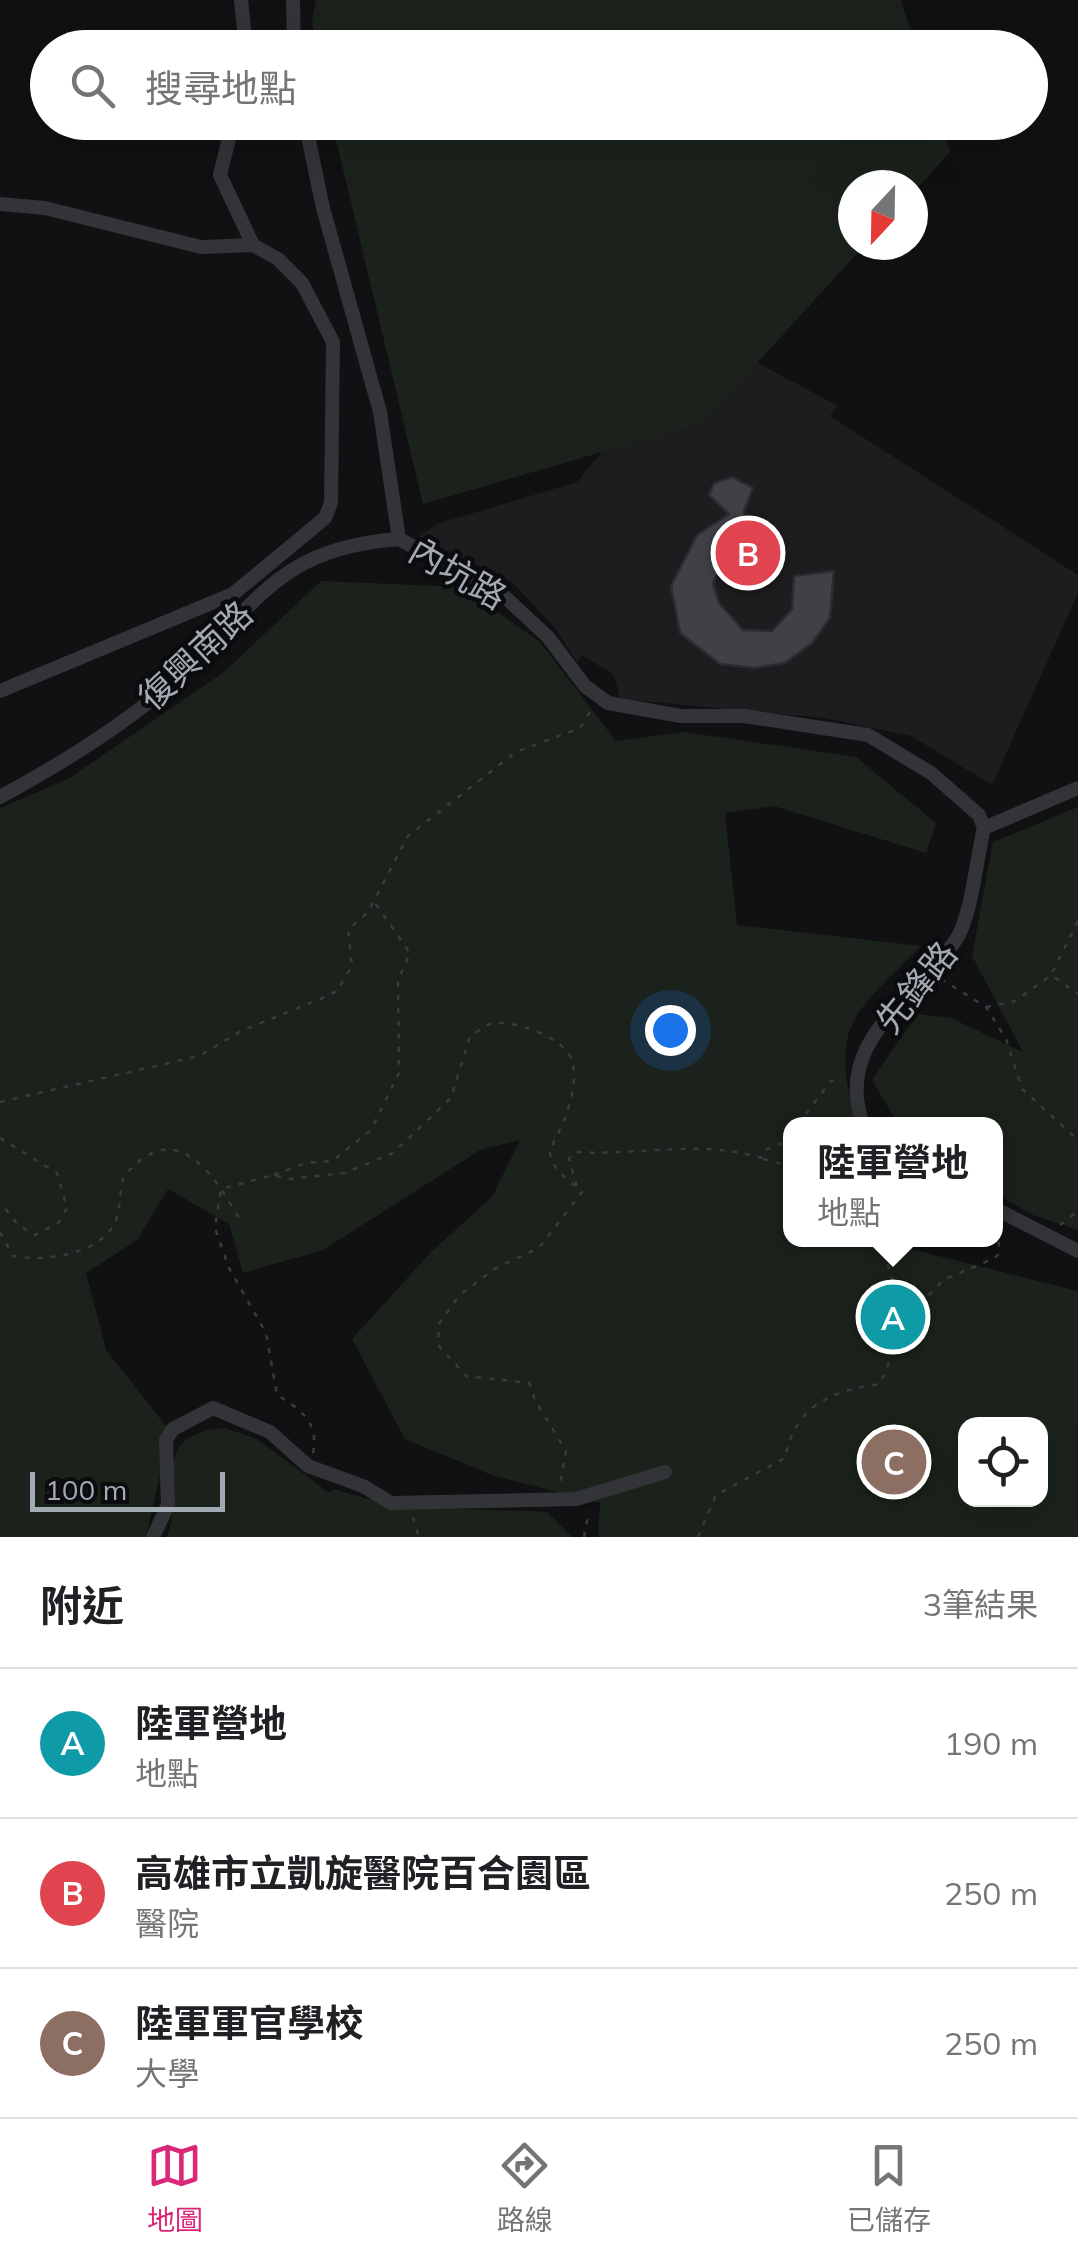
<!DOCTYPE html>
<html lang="zh-TW">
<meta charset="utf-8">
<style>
body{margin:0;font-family:Mulish,"Noto Sans TC",sans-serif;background:#f2f2f2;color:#202124}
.controls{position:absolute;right:30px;bottom:30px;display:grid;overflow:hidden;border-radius:20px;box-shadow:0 10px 40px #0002}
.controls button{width:90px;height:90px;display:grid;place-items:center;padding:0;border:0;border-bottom:2px solid #e0e0e0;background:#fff;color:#202124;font:50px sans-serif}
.compass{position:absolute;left:838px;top:170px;width:90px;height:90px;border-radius:50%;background:#fff;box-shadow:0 10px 40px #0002;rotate:202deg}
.scale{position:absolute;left:30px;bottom:25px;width:195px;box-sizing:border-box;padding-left:10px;border:5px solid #a2aab4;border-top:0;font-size:28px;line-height:35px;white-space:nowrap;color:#a2aab4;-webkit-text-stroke:8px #0c0c0e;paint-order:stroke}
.you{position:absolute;left:670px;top:1030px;width:35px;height:35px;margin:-25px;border:8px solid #fff;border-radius:50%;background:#1a73e8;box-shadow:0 0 0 15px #1a73e833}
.badge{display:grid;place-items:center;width:65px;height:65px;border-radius:50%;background:#db2777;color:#fff;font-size:32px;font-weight:700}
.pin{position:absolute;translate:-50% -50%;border:5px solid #fff;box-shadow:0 2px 10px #0006}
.popup{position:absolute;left:783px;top:1117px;width:220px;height:130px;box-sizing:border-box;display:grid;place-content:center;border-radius:20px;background:#fff;filter:drop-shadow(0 2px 8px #0005);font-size:32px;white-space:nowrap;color:#757577}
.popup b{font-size:38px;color:#202124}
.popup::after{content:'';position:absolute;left:50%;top:100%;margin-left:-20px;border:20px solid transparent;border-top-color:#fff}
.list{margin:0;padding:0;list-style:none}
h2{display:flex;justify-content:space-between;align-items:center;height:130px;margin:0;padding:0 40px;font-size:42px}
h2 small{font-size:32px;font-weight:400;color:#757577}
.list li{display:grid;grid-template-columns:65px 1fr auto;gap:30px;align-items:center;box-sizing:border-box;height:150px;padding:0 40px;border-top:2px solid #e0e0e0}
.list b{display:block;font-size:38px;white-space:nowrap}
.list p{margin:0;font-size:32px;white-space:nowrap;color:#757577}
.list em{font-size:32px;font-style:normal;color:#757577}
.icon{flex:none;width:55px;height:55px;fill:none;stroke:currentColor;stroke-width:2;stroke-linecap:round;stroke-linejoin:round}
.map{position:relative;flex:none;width:1078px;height:1537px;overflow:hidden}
.search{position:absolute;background:#fff;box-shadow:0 10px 40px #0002;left:30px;right:30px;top:30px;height:110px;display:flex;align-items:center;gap:25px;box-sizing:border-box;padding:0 35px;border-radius:55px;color:#757577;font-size:38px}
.sheet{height:580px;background:#fff}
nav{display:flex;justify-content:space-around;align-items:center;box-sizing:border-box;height:140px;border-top:2px solid #e0e0e0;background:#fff;font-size:28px;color:#757577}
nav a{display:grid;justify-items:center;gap:5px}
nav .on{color:#db2777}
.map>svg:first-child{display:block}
.built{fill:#1d1d20}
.green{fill:#1b221b;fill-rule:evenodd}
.building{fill:#404146;stroke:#2b2c2f;stroke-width:2.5}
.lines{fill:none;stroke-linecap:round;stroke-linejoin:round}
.path{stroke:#383b3f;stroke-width:2.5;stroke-dasharray:5 8;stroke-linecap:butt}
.minor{stroke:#323438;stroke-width:14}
.labels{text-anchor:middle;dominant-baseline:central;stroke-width:9;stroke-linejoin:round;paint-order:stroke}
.street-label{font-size:35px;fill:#a2aab4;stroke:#0c0c0e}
</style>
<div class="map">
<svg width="1078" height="1537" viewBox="0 0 1078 1537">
<rect width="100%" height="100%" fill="#111113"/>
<path class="built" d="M 700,332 L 838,406 L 830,416 L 1078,575 L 1078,593 L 992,785 L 911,736 L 824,718 L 620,699 L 614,675 L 582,655 L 577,662 L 555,628 L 512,582 L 419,537 L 437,524 L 577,482 Z"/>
<path class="green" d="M 316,0 L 901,0 L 916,47 L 317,47 L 312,20 Z
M 941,123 L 950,152 L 913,193 L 913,185 L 853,185 L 853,245 L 865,245 L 702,423 L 423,504 L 332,123 Z
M 321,581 L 462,587 L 540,642 L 616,741 L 684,732 L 856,757 L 936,823 L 926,853 L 774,806 L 725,813 L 737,925 L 921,946 C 853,1016 829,1022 856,1124 L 790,1124 L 790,1240 L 910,1240 L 907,1248 L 1078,1291 L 1078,1537 L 598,1537 L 600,1503 L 494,1476 L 405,1439 L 352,1339 L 432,1251 L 492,1197 L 520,1140 L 480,1150 L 323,1250 L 243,1273 L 229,1224 L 168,1189 L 137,1240 L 86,1273 L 106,1350 L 170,1431 L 146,1537 L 0,1537 L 0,808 L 68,779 L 224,672 ZM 966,1424 L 1040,1424 L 1040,1500 L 966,1500 Z
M 1078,807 L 1078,1230 L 1033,1215 L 996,1194 L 996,1124 L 898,1124 L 872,1080 L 917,1014 L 951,1018 L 1023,1052 L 972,956 L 993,842 Z
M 225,1428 L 257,1439 L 329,1493 L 334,1489 C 403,1513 474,1508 547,1512 L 572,1537 L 167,1537 C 186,1487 145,1435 225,1428 Z"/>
<path class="building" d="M 732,477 L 753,488 L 744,511 L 750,555 L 722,563 L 713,584 L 719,603 L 743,630 L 772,631 L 792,609 L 794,576 L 834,571 L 830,618 L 812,643 L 785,663 L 755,668 L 720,664 L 680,633 L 671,586 L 697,535 L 729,514 L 709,495 L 714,483 Z"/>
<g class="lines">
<path class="path" d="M 1078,921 L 1051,975 L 1078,994
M 941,979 L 986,1007 L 1006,1039 L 1022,1089 L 1078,1140
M 986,1007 L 1015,1001 L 1050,976
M 0,1102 L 199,1056 L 241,1031 L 320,999 L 337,991 L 352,966 L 348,930 L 368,912 L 408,836 L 516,752 L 580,728 L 591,710
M 798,1124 L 831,1081 L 842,1080
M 0,1138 L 57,1173 L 67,1208 L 59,1222 L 35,1235 L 19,1226 L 0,1202
M 763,1159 L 790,1166
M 274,1175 L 305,1163 L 332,1161 L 371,1130 L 399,1073 L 398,980 L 410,953 L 375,903
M 577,1186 L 569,1159 L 575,1152 C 637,1156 702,1139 761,1158 L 765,1150 L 790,1140
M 1060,1225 L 1078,1211
M 0,1232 L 13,1256 C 43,1262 99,1255 115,1223 C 121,1209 119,1190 124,1176 C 178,1112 216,1179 242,1223
M 895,1319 L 909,1330 L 914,1345
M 902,1324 L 943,1280 L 995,1258 L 1000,1252 L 996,1223
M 313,1453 C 319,1423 302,1410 277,1395 L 266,1333 L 229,1268 L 215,1228 L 221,1189 L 273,1175 L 288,1179 L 345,1173 L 393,1153 L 451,1098 L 470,1036 C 476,1033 484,1026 490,1024 C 512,1018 566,1038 572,1061 C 580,1087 562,1129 549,1151 L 556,1169 L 582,1192 L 539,1248 L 494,1269 L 459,1296 L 439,1324 L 438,1345 L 466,1376 L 529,1383 L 535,1400 L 566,1451 L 560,1484
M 413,1517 L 419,1537
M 584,1537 L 589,1511
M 698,1537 L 716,1495 L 785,1458 C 795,1406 830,1391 880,1384 L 890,1360 L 885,1329 L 899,1304 L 886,1259 L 889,1240"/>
<path class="minor" d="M 241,0 L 246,48
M 293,0 L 294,48
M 305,122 L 323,208 L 380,412 L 399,539 L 504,596 L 548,637 L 585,686 L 608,703 L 681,716 L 744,716 L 868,735 L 931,773 L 979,815 L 984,828
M 0,204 L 45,208 L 201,247 L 253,245
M 0,691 L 233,594 L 325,518 L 331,503 L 333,342 L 302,283 L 278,259 L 253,245 L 220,175 L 233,122
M 0,797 C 61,764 120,728 173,682 C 257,607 274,548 399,539
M 863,1124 C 833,1041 914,1000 955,941 C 971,920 977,856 984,828 L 1078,788
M 996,1209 L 1078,1251
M 153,1537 L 168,1505 L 166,1440 L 173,1429 L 213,1408 L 270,1432 L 308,1466 L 363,1486 L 391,1503 L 576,1499 L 665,1472"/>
</g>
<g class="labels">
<g class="street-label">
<text transform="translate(458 573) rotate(30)">內坑路</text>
<text transform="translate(195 655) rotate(-43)">復興南路</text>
<text transform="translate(916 987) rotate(-51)">先鋒路</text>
</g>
</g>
</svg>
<div class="controls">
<button><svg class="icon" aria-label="locate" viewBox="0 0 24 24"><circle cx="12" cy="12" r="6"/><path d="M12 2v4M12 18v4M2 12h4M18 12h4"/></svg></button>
</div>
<svg class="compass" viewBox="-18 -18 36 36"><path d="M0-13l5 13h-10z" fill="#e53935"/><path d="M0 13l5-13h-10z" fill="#757577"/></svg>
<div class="scale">100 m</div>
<div class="you"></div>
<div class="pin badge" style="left:893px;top:1317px;background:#0f9aa8">A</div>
<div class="popup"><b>陸軍營地</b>地點</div>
<div class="pin badge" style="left:748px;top:553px;background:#e0444e">B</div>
<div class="pin badge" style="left:894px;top:1462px;background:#8d6e63">C</div>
<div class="search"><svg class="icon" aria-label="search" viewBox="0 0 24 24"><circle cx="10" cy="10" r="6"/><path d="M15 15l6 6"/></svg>搜尋地點</div>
</div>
<section class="sheet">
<h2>附近<small>3筆結果</small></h2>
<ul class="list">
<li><span class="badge" style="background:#0f9aa8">A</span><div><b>陸軍營地</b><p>地點</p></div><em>190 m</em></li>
<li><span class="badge" style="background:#e0444e">B</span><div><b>高雄市立凱旋醫院百合園區</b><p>醫院</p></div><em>250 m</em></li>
<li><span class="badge" style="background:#8d6e63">C</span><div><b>陸軍軍官學校</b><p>大學</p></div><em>250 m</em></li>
</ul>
</section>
<nav>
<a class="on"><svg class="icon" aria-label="map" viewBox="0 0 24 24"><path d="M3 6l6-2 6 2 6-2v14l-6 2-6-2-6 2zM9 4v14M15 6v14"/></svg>地圖</a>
<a><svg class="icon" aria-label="directions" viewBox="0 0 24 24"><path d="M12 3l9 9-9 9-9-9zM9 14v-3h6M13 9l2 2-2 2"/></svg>路線</a>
<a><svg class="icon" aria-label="saved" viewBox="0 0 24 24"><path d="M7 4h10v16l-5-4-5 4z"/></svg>已儲存</a>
</nav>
